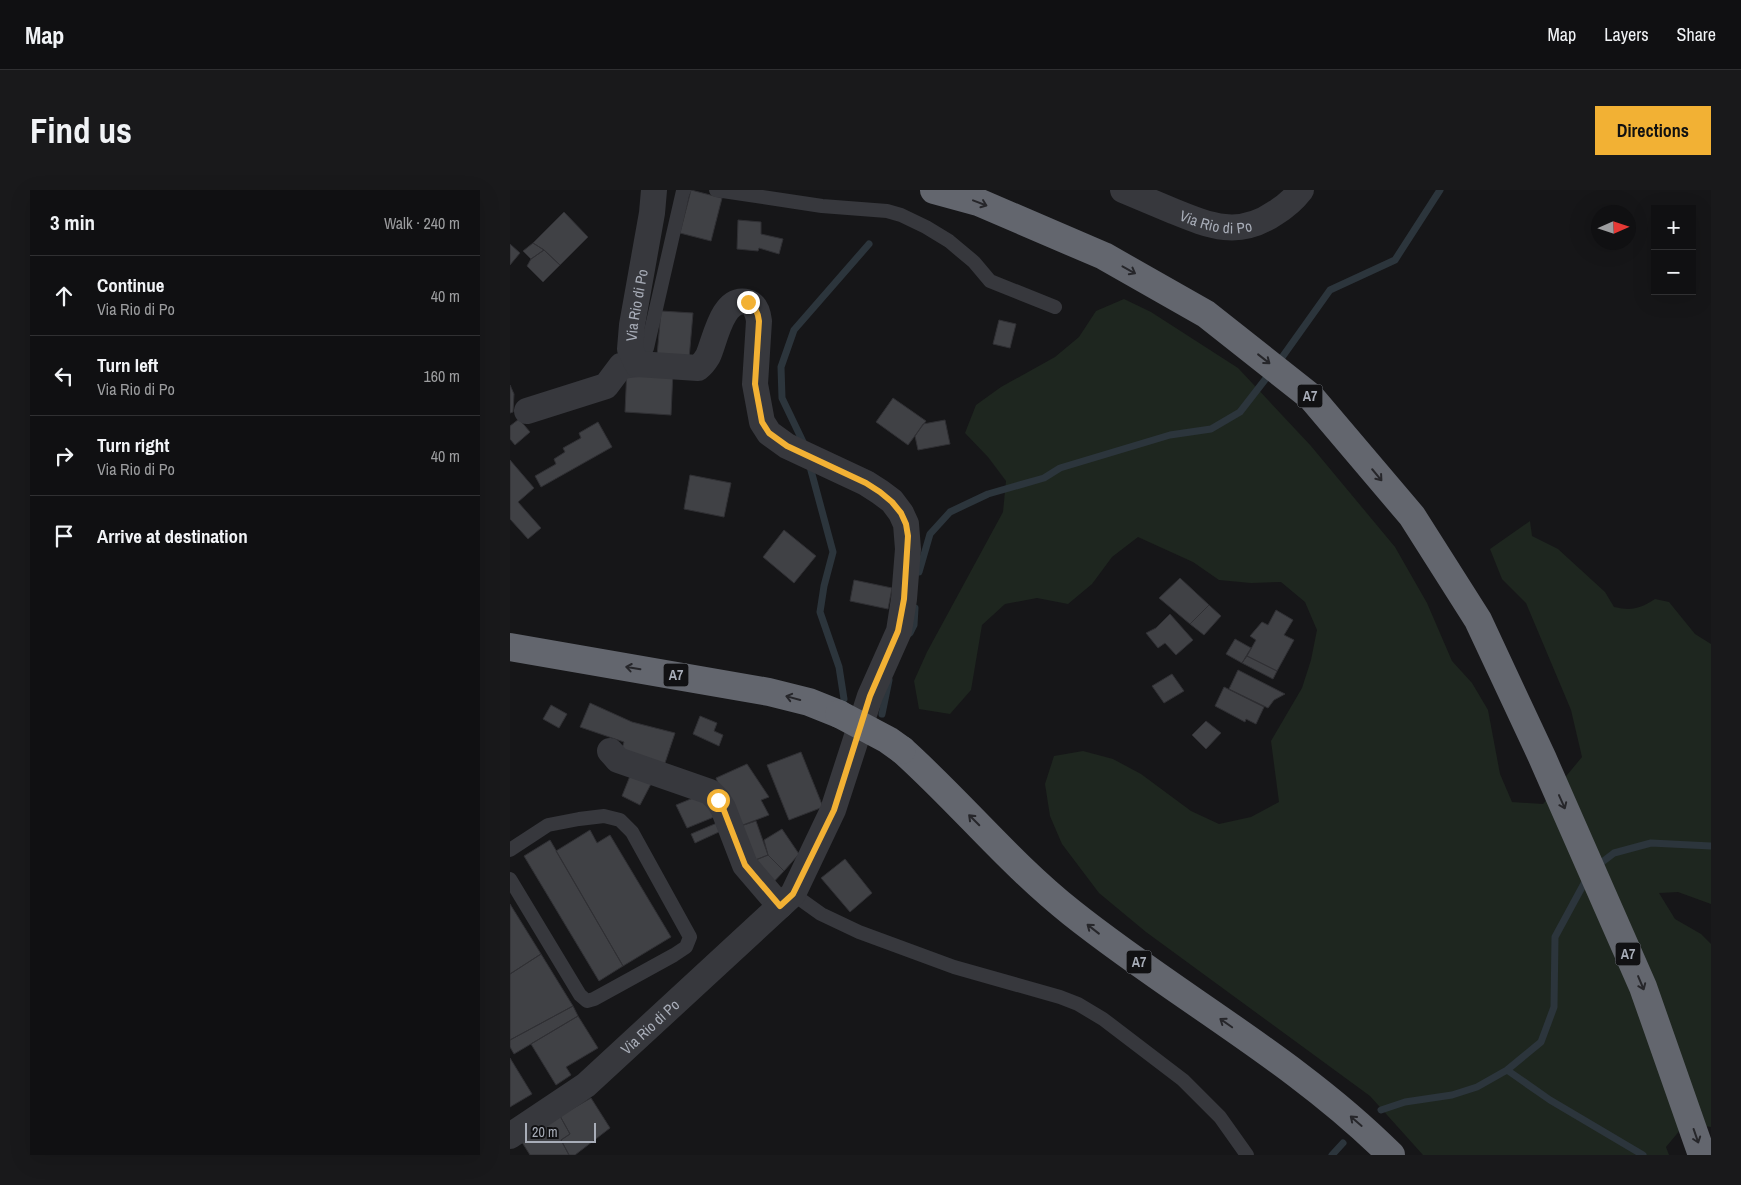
<!DOCTYPE html>
<meta charset="utf-8">
<style>
body{margin:0;font-family:"Archivo Narrow",sans-serif;background:#19191b;color:#f1f3f6}
.controls{position:absolute;right:15px;top:15px;display:grid;overflow:hidden;border-radius:0px;box-shadow:0 5px 20px #0002}
.controls button{width:45px;height:45px;display:grid;place-items:center;padding:0;border:0;border-bottom:1px solid #303032;background:#101012;color:#f1f3f6;font:25px sans-serif}
.compass{position:absolute;left:1081px;top:15px;width:45px;height:45px;border-radius:50%;background:#101012;box-shadow:0 5px 20px #0002;rotate:87deg}
.scale{position:absolute;left:15px;bottom:12px;width:71px;box-sizing:border-box;padding-left:5px;border:2px solid #a8adb8;border-top:0;font-size:14px;line-height:18px;white-space:nowrap;color:#a8adb8;-webkit-text-stroke:4px #111113;paint-order:stroke}
.stop{position:absolute;width:15px;height:15px;margin:-11px;border:4px solid #f2b134;border-radius:50%;background:#fff}
.stop.end{background:#f2b134;border-color:#fff;box-shadow:0 1px 5px #0008}
.list{margin:0;padding:0;list-style:none}
h2{display:flex;justify-content:space-between;align-items:center;height:65px;margin:0;padding:0 20px;font-size:21px}
h2 small{font-size:16px;font-weight:400;color:#9c9d9f}
.list li{display:grid;grid-template-columns:32px 1fr auto;gap:15px;align-items:center;box-sizing:border-box;height:80px;padding:0 20px;border-top:1px solid #303032}
.list b{display:block;font-size:19px;white-space:nowrap}
.list p{margin:0;font-size:16px;white-space:nowrap;color:#9c9d9f}
.list em{font-size:16px;font-style:normal;color:#9c9d9f}
.icon{flex:none;width:28px;height:28px;fill:none;stroke:currentColor;stroke-width:2;stroke-linecap:round;stroke-linejoin:round}
.map{position:relative;flex:none;width:1201px;height:965px;overflow:hidden;border-radius:0px}
header{display:flex;align-items:center;gap:30px;box-sizing:border-box;height:70px;padding:0 25px;background:#101012;border-bottom:1px solid #303032}
header strong{font-size:24px}
nav{display:flex;gap:28px;margin-inline-start:auto;font-size:18px}
.intro{display:flex;align-items:center;justify-content:space-between;box-sizing:border-box;height:120px;padding:0 30px}
h1{margin:0;font-size:35px}
.button{padding:12px 22px;border-radius:0px;background:#f2b134;color:#111;font-size:18px;font-weight:700}
main{display:flex;gap:30px;padding:0 30px}
aside{flex:1;background:#101012;border-radius:0px;box-shadow:0 5px 20px #0002}
.map>svg:first-child{display:block}
.green{fill:#1e261f}
.lines{fill:none;stroke-linecap:round;stroke-linejoin:round}
.stream{stroke:#2c353c;stroke-width:7}
.building{fill:#404145;stroke:#303034}
.service{stroke:#37383d;stroke-width:14}
.minor{stroke:#37383d;stroke-width:26}
.motorway{stroke:#63666e;stroke-width:28}
.motorway-bridge{stroke:#63666e;stroke-width:28}
.oneway{stroke:#26262a}
.route{stroke:#f2b134;stroke-width:6}
.labels{text-anchor:middle;dominant-baseline:central;stroke-width:4.5;stroke-linejoin:round;paint-order:stroke}
.shield{fill:#111113;stroke:#7b7e86;stroke-width:1}
.shield-label{font-size:14px;font-weight:bold;fill:#a8adb8}
.street-label{font-size:15px;fill:#a8adb8;stroke:#111113}
</style>
<header>
<strong>Map</strong>
<nav><a>Map</a><a>Layers</a><a>Share</a></nav>
</header>
<div class="intro"><h1>Find us</h1><a class="button">Directions</a></div>
<main>
<aside>
<h2>3 min<small>Walk · 240 m</small></h2>
<ul class="list">
<li><svg class="icon" aria-label="ahead" viewBox="0 0 24 24"><path d="M12 20V5M6 11l6-6 6 6"/></svg><div><b>Continue</b><p>Via Rio di Po</p></div><em>40 m</em></li>
<li><svg class="icon" aria-label="left" viewBox="0 0 24 24"><path d="M17 20v-9H6M10 6l-5 5 5 5"/></svg><div><b>Turn left</b><p>Via Rio di Po</p></div><em>160 m</em></li>
<li><svg class="icon" aria-label="right" viewBox="0 0 24 24"><path d="M7 20v-9h11M14 6l5 5-5 5"/></svg><div><b>Turn right</b><p>Via Rio di Po</p></div><em>40 m</em></li>
<li><svg class="icon" aria-label="arrive" viewBox="0 0 24 24"><path d="M6 21V4h12l-3 4 3 4H6"/></svg><div><b>Arrive at destination</b></div></li>
</ul>
</aside>
<div class="map">
<svg width="1201" height="965" viewBox="0 0 1201 965">
<rect width="100%" height="100%" fill="#161618"/>
<path class="green" d="M 614,109 L 641,122 L 728,178 L 801,256 L 885,357 L 917,413 L 942,471 L 962,493 L 978,520 L 990,584 L 1002,612 L 1033,614 L 1072,567 L 1061,520 L 1016,413 L 992,389 L 980,359 L 1020,331 L 1022,346 L 1048,359 L 1095,402 L 1104,417 C 1122,421 1129,419 1145,409 L 1159,412 L 1185,444 L 1201,454 L 1201,714 L 1168,702 L 1149,703 L 1165,729 L 1191,744 L 1201,754 L 1201,937 L 1176,933 L 1156,957 L 1159,965 L 913,965 L 860,906 L 636,742 L 589,703 L 552,654 L 540,626 L 535,594 L 544,566 L 573,561 L 603,569 L 631,584 L 681,621 L 709,634 L 741,627 L 769,612 L 761,551 L 792,498 L 801,470 L 807,440 L 795,412 L 771,392 L 741,393 L 709,390 L 683,372 L 628,347 L 602,367 L 582,394 L 558,414 L 527,408 L 495,414 L 472,435 L 461,500 L 440,524 L 409,519 L 404,491 L 417,462 L 493,322 L 496,291 L 478,267 L 455,243 L 466,215 L 491,197 L 545,167 L 569,147 L 586,121 Z"/>
<g class="lines">
<path class="stream" d="M 768,173 L 820,100 L 885,70 L 930,0
M 295,256 L 272,208 L 271,177 L 284,140 L 359,54
M 299,273 L 323,362 L 314,396 L 310,422 L 329,477 L 334,509
M 409,382 L 420,344 L 440,322 L 478,304 L 534,288 L 550,278 L 660,245 L 701,239 L 730,222 L 761,182
M 400,443 L 404,435 L 405,418
M 372,524 L 379,490
M 1087,676 L 1104,663 L 1141,653 L 1201,656
M 997,880 L 1040,910 L 1133,965
M 871,920 L 895,912 L 942,905 L 967,897 L 997,880 L 1031,852 L 1044,817 L 1045,747 L 1077,688
M 822,965 L 833,953"/>
</g>
<path class="building" d="M 181,0 L 212,8 L 201,51 L 170,43 Z
M 54,22 L 78,47 L 50,75 L 34,60 L 23,53 Z
M 228,30 L 251,32 L 251,44 L 273,49 L 269,64 L 249,58 L 248,61 L 227,59 Z
M 23,53 L 34,60 L 21,69 L 13,61 Z
M 0,54 L 10,63 L 0,75 Z
M 34,60 L 50,75 L 33,92 L 17,76 L 21,69 Z
M 151,121 L 183,123 L 179,169 L 147,166 Z
M 489,130 L 506,134 L 500,158 L 483,154 Z
M 117,178 L 163,181 L 161,225 L 115,222 Z
M 0,195 L 4,204 L 3,222 L 0,223 Z
M 383,208 L 416,231 L 398,255 L 366,232 Z
M 9,229 L 20,242 L 5,255 L 0,249 L 0,236 Z
M 435,230 L 440,254 L 408,260 L 405,246 L 413,234 Z
M 88,232 L 102,257 L 31,297 L 25,286 L 46,274 L 44,269 L 55,262 L 53,258 L 71,248 L 69,243 Z
M 0,270 L 24,298 L 8,312 L 31,338 L 18,349 L 0,329 Z
M 180,285 L 221,293 L 214,327 L 174,319 Z
M 274,340 L 306,366 L 284,393 L 253,367 Z
M 670,388 L 699,415 L 680,434 L 649,408 Z
M 344,390 L 382,398 L 378,419 L 340,411 Z
M 699,415 L 711,426 L 694,445 L 680,434 Z
M 766,420 L 783,430 L 774,445 L 784,450 L 767,481 L 737,466 L 746,450 L 740,446 L 752,432 L 758,435 Z
M 660,424 L 683,450 L 666,465 L 655,453 L 648,458 L 636,443 L 646,438 Z
M 725,449 L 741,458 L 732,473 L 716,464 Z
M 737,466 L 767,481 L 763,489 L 732,473 Z
M 728,480 L 775,504 L 764,510 L 758,518 L 719,499 Z
M 662,484 L 674,501 L 654,513 L 642,496 Z
M 714,497 L 754,517 L 746,534 L 736,529 L 735,532 L 705,516 Z
M 80,513 L 122,532 L 165,543 L 153,579 L 110,565 L 114,552 L 70,537 Z
M 41,515 L 57,524 L 49,538 L 33,529 Z
M 190,526 L 207,533 L 204,541 L 213,545 L 209,556 L 183,544 Z
M 696,531 L 711,543 L 696,559 L 682,545 Z
M 291,562 L 313,617 L 279,630 L 257,575 Z
M 237,574 L 259,607 L 251,610 L 259,625 L 225,638 L 206,588 Z
M 120,586 L 141,594 L 130,615 L 112,606 Z
M 193,604 L 204,627 L 177,638 L 166,615 Z
M 246,631 L 258,665 L 238,673 L 225,638 Z
M 207,633 L 211,641 L 185,653 L 181,644 Z
M 272,639 L 289,664 L 274,681 L 258,665 L 254,650 Z
M 80,640 L 87,653 L 100,645 L 161,747 L 113,776 L 46,661 Z
M 40,650 L 113,776 L 89,791 L 14,666 Z
M 258,665 L 274,681 L 258,698 L 238,673 Z
M 335,669 L 362,703 L 340,722 L 311,688 Z
M 0,714 L 31,764 L 0,784 Z
M 31,764 L 63,816 L 0,850 L 0,784 Z
M 63,816 L 68,826 L 4,864 L 0,857 L 0,850 Z
M 68,826 L 88,858 L 56,877 L 61,885 L 46,895 L 21,854 Z
M 0,868 L 22,904 L 0,917 Z
M 81,908 L 100,938 L 65,965 L 59,965 L 51,950 L 60,944 L 50,926 Z
M 50,926 L 60,944 L 51,950 L 59,965 L 20,965 L 10,949 Z"/>
<g class="lines">
<path class="service" d="M 206,0 L 312,16 L 377,21 L 391,25 L 416,37 L 439,51 L 464,72 L 480,91 L 545,117
M 127,174 L 137,158 L 173,1 L 174,0
M 0,660 L 38,635 L 69,629 L 94,626 L 110,630 L 122,642 L 180,747 L 176,757 L 164,765 L 84,809 L 77,811 L 70,805 L 0,689
M 283,704 L 311,724 L 349,742 L 444,777 L 550,807 L 568,814 L 593,829 L 673,890 L 710,927 L 737,965"/>
<g class="minor">
<path id="s1" d="M 613,0 C 630,7 646,14 663,21 C 700,36 729,48 765,23 C 775,17 784,9 791,0"/>
<path d="M 17,221 L 96,196 L 111,176 L 127,174"/>
<path d="M 100,561 L 108,570 L 200,602 L 208,610 L 213,618 L 235,675 L 270,716"/>
<path id="s2" d="M 0,946 L 76,895 L 283,704 L 323,620 L 360,506 L 389,441 L 394,409 L 398,359 L 396,334 L 391,323 L 382,311 L 370,302 L 356,293 L 277,256 L 259,243 L 252,232 L 245,194 L 249,131 C 248,123 245,114 237,112 C 212,106 205,151 198,166 C 195,171 192,175 188,178 L 127,174 L 120,159 L 122,135 L 142,23 L 144,0"/>
</g>
<path class="motorway" d="M 424,0 L 468,12 L 594,66 L 696,124 L 801,207 L 902,326 L 968,430 L 1032,567 L 1133,797 L 1192,965
M 0,457 L 259,502 L 299,512 L 329,524
M 392,560 C 450,612 500,674 562,723 C 666,806 786,870 881,965"/>
<path class="motorway-bridge" d="M 329,524 L 378,550 L 392,560"/>
</g>
<defs><path id="oneway-shaft" d="M-6 0H5M1.5-3L5.5 0L1.5 3" fill="none" stroke-width="1.6" stroke-linecap="round" stroke-linejoin="round" transform="scale(1.25)"/></defs>
<g class="oneway">
<use href="#oneway-shaft" transform="translate(470 13) rotate(21)"/>
<use href="#oneway-shaft" transform="translate(619 80) rotate(29)"/>
<use href="#oneway-shaft" transform="translate(754 169) rotate(38)"/>
<use href="#oneway-shaft" transform="translate(867 285) rotate(50)"/>
<use href="#oneway-shaft" transform="translate(123 478) rotate(-171)"/>
<use href="#oneway-shaft" transform="translate(283 508) rotate(-165)"/>
<use href="#oneway-shaft" transform="translate(1052 612) rotate(66)"/>
<use href="#oneway-shaft" transform="translate(464 630) rotate(-135)"/>
<use href="#oneway-shaft" transform="translate(583 739) rotate(-142)"/>
<use href="#oneway-shaft" transform="translate(1131 793) rotate(67)"/>
<use href="#oneway-shaft" transform="translate(716 833) rotate(-145)"/>
<use href="#oneway-shaft" transform="translate(846 931) rotate(-139)"/>
<use href="#oneway-shaft" transform="translate(1186 946) rotate(71)"/>
</g>
<g class="lines">
<path class="route" d="M 208,610 L 213,618 L 235,675 L 270,716 L 283,704 L 324,620 L 360,506 L 388,441 L 394,409 L 398,346 L 396,334 L 391,323 L 382,312 L 370,302 L 356,293 L 277,256 L 259,243 L 252,232 L 245,194 L 249,131 C 248,122 245,116 238,112"/>
</g>
<g class="labels">
<g class="shield">
<rect x="787.5" y="194.5" width="25" height="23" rx="4"/>
<rect x="153.5" y="473.5" width="25" height="23" rx="4"/>
<rect x="1105.5" y="752.5" width="25" height="23" rx="4"/>
<rect x="616.5" y="760.5" width="25" height="23" rx="4"/>
</g>
<g class="shield-label">
<text x="800" y="206">A7</text>
<text x="166" y="485">A7</text>
<text x="1118" y="764">A7</text>
<text x="629" y="772">A7</text>
</g>
<g class="street-label">
<text stroke="none"><textPath href="#s1" startOffset="99">Via Rio di Po</textPath></text>
<text stroke="none"><textPath href="#s2" startOffset="1282">Via Rio di Po</textPath></text>
<text stroke="none"><textPath href="#s2" startOffset="178">Via Rio di Po</textPath></text>
</g>
</g>
</svg>
<div class="controls">
<button>+</button>
<button>−</button>
</div>
<svg class="compass" viewBox="-18 -18 36 36"><path d="M0-13l5 13h-10z" fill="#e53935"/><path d="M0 13l5-13h-10z" fill="#9c9d9f"/></svg>
<div class="scale">20 m</div>
<div class="stop" style="left:208px;top:610px"></div>
<div class="stop end" style="left:238px;top:112px"></div>
</div>
</main>
